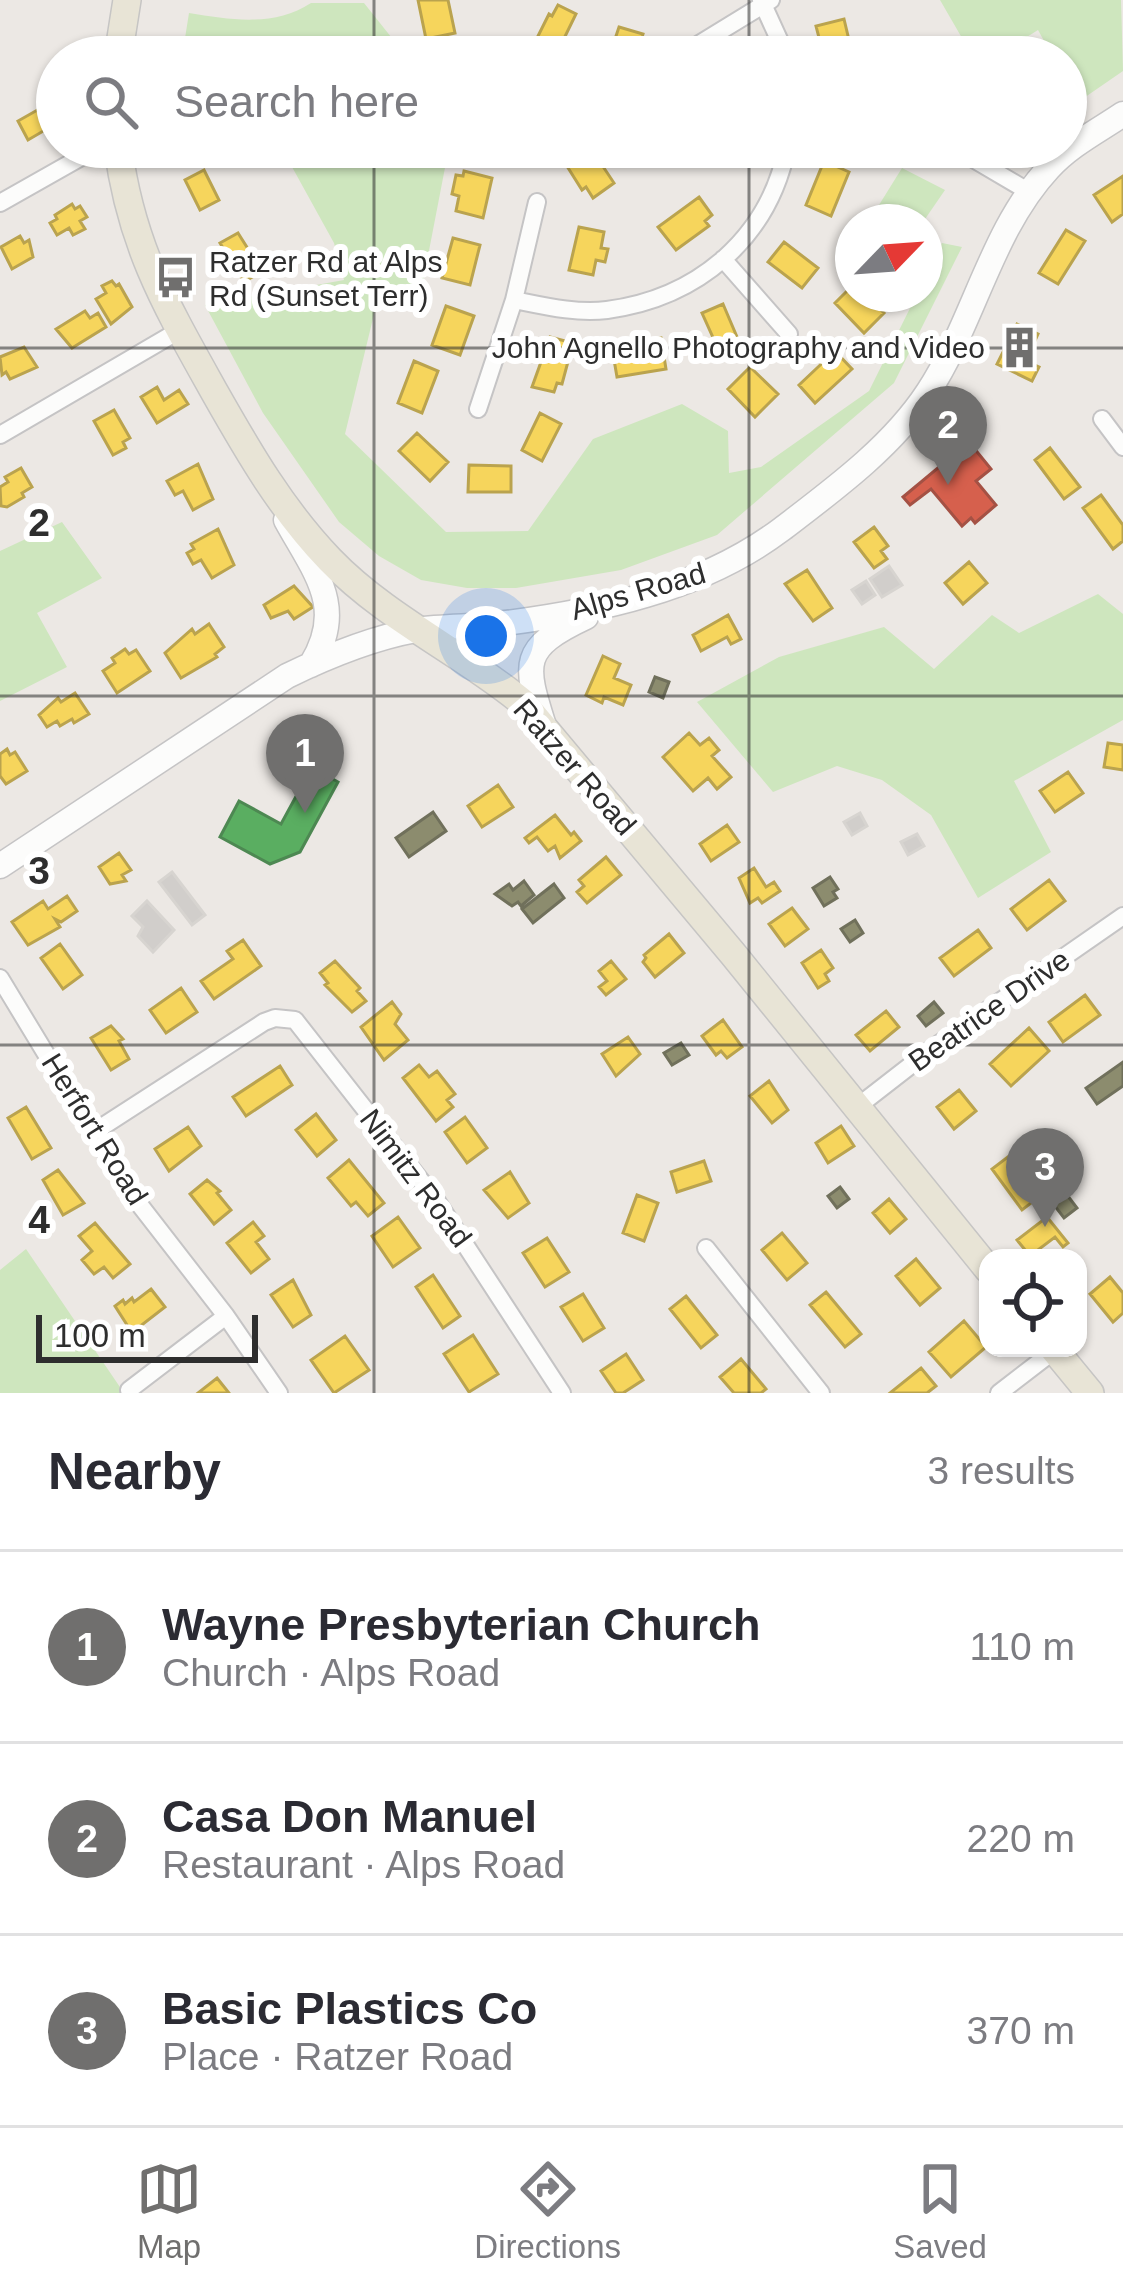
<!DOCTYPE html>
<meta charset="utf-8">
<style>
body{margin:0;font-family:Helvetica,sans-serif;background:#f2f2f3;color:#2b2b33}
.controls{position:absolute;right:36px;bottom:36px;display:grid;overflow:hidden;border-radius:24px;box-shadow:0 3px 9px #0004}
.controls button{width:108px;height:108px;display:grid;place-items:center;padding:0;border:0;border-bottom:3px solid #e1e1e2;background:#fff;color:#2b2b33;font:60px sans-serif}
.compass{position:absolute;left:835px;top:204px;width:108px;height:108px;border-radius:50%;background:#fff;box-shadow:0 3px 9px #0004;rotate:65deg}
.scale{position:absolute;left:36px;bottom:30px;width:222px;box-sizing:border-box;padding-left:12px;border:6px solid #2e2e2e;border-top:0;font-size:33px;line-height:42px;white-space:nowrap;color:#2e2e2e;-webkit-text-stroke:9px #fff;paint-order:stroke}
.you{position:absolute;left:486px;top:636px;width:42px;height:42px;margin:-30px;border:9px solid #fff;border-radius:50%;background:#1a73e8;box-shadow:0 0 0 18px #1a73e833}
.badge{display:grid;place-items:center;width:78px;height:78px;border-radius:50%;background:#706f6e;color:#fff;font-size:39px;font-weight:700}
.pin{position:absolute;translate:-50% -99px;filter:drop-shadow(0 3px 6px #0008)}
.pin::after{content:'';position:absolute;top:63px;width:42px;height:36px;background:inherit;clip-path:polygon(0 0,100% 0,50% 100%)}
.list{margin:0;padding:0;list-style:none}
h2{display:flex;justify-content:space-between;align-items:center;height:156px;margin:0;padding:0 48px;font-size:51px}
h2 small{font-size:39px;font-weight:400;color:#7c7c81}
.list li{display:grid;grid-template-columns:78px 1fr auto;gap:36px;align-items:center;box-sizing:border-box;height:192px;padding:0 48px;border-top:3px solid #e1e1e2}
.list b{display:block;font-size:45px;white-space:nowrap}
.list p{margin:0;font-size:39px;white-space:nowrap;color:#7c7c81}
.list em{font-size:39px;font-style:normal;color:#7c7c81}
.icon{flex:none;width:66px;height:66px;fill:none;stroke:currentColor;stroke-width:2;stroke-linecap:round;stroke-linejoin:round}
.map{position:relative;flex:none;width:1123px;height:1393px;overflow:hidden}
.search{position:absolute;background:#fff;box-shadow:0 3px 9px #0004;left:36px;right:36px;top:36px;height:132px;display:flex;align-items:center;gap:30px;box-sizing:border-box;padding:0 42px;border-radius:66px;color:#7c7c81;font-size:45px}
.sheet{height:732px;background:#fff}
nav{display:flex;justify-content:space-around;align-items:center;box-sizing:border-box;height:168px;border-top:3px solid #e1e1e2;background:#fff;font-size:33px;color:#7c7c81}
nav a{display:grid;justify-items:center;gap:6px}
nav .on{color:#706f6e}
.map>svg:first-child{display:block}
.green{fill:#cee6be}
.homes{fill:#f6d55c;stroke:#baa34e;stroke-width:3}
.shops{fill:#d6604d;stroke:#a45144;stroke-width:3}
.public{fill:#5aae61;stroke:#4d8852;stroke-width:3}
.industry{fill:#8c8c6e;stroke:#70705b;stroke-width:3}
.building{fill:#d1cecb;stroke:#d7d4d0;stroke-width:3}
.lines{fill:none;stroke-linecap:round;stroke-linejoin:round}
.street-casing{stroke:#c5c4c5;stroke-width:20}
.secondary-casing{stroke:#c5c4c5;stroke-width:27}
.primary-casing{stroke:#c6c5c4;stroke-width:30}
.street{stroke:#fcfcfb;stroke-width:16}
.secondary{stroke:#fcfcfb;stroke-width:24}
.primary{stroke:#e8e4d6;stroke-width:27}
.grid{fill:none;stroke:#2e2e2e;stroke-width:3;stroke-opacity:0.55}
.labels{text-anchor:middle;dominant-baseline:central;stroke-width:12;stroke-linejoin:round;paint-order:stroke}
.poi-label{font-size:30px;fill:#2e2e2e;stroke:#fff;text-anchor:start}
.street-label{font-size:30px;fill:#2e2e2e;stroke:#fff}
.grid-label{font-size:39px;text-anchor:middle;font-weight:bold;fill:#2e2e2e;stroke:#fff;stroke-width:12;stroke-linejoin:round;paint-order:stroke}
</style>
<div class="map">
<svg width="1123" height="1393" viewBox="0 0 1123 1393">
<rect width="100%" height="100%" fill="#ece8e4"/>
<path class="green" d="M 940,0 L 1121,0 L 1123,71 L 1078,102 L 1066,81 L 1066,57 L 1053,57 L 1038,30 L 995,57 L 973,57 Z
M 311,3 L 364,3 L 407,57 L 182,57 L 189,13 C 232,20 274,27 311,3 Z
M 281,147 L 449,147 L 422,287 L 376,306 L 345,434 L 446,532 L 528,531 L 593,439 L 682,404 L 728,431 L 729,473 L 761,467 L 869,391 L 917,294 L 925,294 L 925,277 L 942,243 L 962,247 L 894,383 L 717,535 L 621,570 L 516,588 L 467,588 L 421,580 L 379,556 L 339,522 L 263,413 L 205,305 L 344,280 L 334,243 Z
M 902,168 L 945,190 L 923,222 L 905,222 L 879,205 Z
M 62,522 L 102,578 L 37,613 L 67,667 L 0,701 L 0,551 Z
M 1098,594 L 1123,614 L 1123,720 L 1014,781 L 1051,852 L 978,898 L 931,815 L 882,780 L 837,766 L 773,792 L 697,702 L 779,657 L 884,627 L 934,669 L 992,615 L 1019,633 Z
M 26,1249 L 124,1393 L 0,1393 L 0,1270 Z"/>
<path class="homes" d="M 418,0 L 448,0 L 455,33 L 426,39 Z
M 558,5 L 576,14 L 556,55 L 534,44 L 549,14 L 552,16 Z
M 844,19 L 853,57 L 824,57 L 816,26 Z
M 619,27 L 643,34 L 636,57 L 609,57 Z
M 468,45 L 512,50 L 511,57 L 467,57 Z
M 48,104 L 57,123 L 28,140 L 18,121 Z
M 498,147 L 537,147 L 502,159 Z
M 590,147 L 614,183 L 593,198 L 586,187 L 582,190 L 565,163 Z
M 824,161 L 849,172 L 831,216 L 806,205 Z
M 204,170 L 219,200 L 200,210 L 185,180 Z
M 464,171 L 492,178 L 483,218 L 456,211 L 459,196 L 452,194 L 456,175 L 463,176 Z
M 1123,176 L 1123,214 L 1112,222 L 1094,195 Z
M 699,197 L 712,215 L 705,221 L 709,226 L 676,250 L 658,227 Z
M 72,204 L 75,209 L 80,206 L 87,217 L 80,221 L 85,229 L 73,235 L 69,228 L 57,235 L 50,223 L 57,219 L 55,215 Z
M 579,227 L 604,232 L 601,248 L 608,249 L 605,262 L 596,260 L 593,275 L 569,270 Z
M 1066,230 L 1085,241 L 1058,284 L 1039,273 Z
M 238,233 L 262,271 L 244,282 L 220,243 Z
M 20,236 L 24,243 L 29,240 L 33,257 L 12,269 L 1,247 Z
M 453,238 L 480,245 L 470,285 L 442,278 Z
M 784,242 L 818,268 L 802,288 L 768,262 Z
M 112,281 L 116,286 L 119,284 L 132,307 L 111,324 L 96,299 L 106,293 L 102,286 Z
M 853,285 L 853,294 L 865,294 L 884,313 L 864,333 L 835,303 Z
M 723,304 L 740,344 L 720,353 L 702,313 Z
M 446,306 L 474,316 L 460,355 L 432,345 Z
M 85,311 L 90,318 L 98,313 L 106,327 L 72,348 L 56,329 Z
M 1017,324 L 1038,334 L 1026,361 L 1039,367 L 1032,381 L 997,364 Z
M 550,337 L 573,343 L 562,384 L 557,383 L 554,392 L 532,387 Z
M 661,338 L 666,369 L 617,377 L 613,354 L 622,352 L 620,345 Z
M 24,347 L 37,367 L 10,379 L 6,372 L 2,375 L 0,357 Z
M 835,351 L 852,369 L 815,403 L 799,385 Z
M 414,361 L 438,371 L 422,413 L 398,403 Z
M 750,367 L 778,394 L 755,417 L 728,389 Z
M 157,387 L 164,400 L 179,390 L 188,404 L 157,423 L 141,397 Z
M 114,410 L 130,438 L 123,442 L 126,448 L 113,455 L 94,421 Z
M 540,413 L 561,424 L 542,461 L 522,450 Z
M 417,433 L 448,462 L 430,481 L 399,451 Z
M 1050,448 L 1080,487 L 1064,499 L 1035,460 Z
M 198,464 L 213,499 L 193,510 L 183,491 L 175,495 L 167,481 Z
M 469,465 L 511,466 L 511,492 L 468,492 Z
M 21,468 L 32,487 L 22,493 L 24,497 L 7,507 L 1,506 L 0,487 L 8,482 L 5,477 Z
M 1101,495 L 1123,525 L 1123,541 L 1113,549 L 1083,508 Z
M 874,527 L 888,546 L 881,551 L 887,559 L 874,568 L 854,542 Z
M 218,529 L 234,565 L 212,578 L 201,560 L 193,564 L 187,553 L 194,549 L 191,544 Z
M 969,562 L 987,583 L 963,604 L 945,583 Z
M 807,570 L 832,608 L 813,621 L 785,584 Z
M 294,586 L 313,607 L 294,619 L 288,611 L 271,618 L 264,605 Z
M 728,615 L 741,639 L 731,644 L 727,637 L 701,651 L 693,635 Z
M 209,624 L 224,647 L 215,654 L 217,657 L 181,678 L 165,653 L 192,629 L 195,634 Z
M 125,649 L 129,654 L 136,650 L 150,671 L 117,693 L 103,671 L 115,663 L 112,658 Z
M 603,656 L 620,664 L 614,678 L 631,685 L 623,705 L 604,697 L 602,703 L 586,695 Z
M 75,693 L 89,714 L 74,723 L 72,719 L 60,726 L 57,721 L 47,727 L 39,715 L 58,698 L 61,702 Z
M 689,733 L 700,745 L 709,738 L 719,750 L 712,756 L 731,777 L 717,789 L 708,778 L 693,791 L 663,757 Z
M 1108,743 L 1123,745 L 1123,770 L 1104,767 Z
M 7,749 L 10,755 L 15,752 L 27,771 L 6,784 L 0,776 L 0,754 Z
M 1068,772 L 1083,793 L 1055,812 L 1040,791 Z
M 498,785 L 513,807 L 482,827 L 468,806 Z
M 555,815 L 571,835 L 574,832 L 581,841 L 560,858 L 555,846 L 548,851 L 537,837 L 529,843 L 525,838 Z
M 727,825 L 739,842 L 711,861 L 700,844 Z
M 119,853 L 131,870 L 122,875 L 126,881 L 110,884 L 99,867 Z
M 606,857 L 621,875 L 587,903 L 577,892 L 584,886 L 579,880 Z
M 754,868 L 766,887 L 774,882 L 780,891 L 762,903 L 758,898 L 750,903 L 739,878 Z
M 1049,880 L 1065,901 L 1027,930 L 1011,909 Z
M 67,896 L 77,911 L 61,922 L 55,919 L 60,927 L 28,945 L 12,922 L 43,901 L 48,909 Z
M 792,908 L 808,929 L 785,946 L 769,924 Z
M 978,930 L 991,948 L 954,976 L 940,958 Z
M 669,934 L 684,953 L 655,977 L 643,962 L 646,958 L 644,955 Z
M 243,940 L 261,966 L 214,999 L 201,981 L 233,959 L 227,951 Z
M 60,944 L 82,975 L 63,989 L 41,958 Z
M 821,950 L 833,968 L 825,974 L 829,981 L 818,988 L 802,963 Z
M 335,961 L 360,988 L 357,991 L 366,1001 L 352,1012 L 325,985 L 328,983 L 320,973 Z
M 611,961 L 626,979 L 606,995 L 599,987 L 607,981 L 599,971 Z
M 181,988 L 197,1012 L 166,1033 L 150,1010 Z
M 1085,995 L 1100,1015 L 1063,1042 L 1049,1022 Z
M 392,1002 L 401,1014 L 395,1024 L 408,1040 L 384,1060 L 361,1027 Z
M 886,1011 L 899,1027 L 870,1051 L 856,1035 Z
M 723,1020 L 742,1047 L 727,1058 L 721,1051 L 716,1055 L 702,1036 Z
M 111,1026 L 123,1039 L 119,1041 L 129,1059 L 111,1070 L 91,1038 Z
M 1029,1028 L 1049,1051 L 1011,1086 L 990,1064 Z
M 628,1037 L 640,1054 L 616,1076 L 602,1054 Z
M 419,1065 L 429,1077 L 437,1071 L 455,1094 L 447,1100 L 453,1107 L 436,1121 L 403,1078 Z
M 280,1066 L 292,1085 L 246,1116 L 233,1097 Z
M 769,1081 L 788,1110 L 772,1123 L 750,1096 Z
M 959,1090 L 976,1111 L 954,1129 L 937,1107 Z
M 26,1107 L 51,1148 L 32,1159 L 8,1118 Z
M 316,1114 L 336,1140 L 317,1156 L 296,1130 Z
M 465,1117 L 487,1148 L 467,1163 L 445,1132 Z
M 841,1126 L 854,1146 L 828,1163 L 816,1143 Z
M 188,1127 L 201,1146 L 169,1171 L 155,1149 Z
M 1009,1156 L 1039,1197 L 1022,1210 L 992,1169 Z
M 349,1160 L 384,1203 L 368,1216 L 356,1202 L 351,1206 L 328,1178 Z
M 704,1161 L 711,1181 L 677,1192 L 671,1172 Z
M 58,1170 L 84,1203 L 63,1215 L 43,1180 Z
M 510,1172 L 529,1203 L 508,1218 L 484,1190 Z
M 207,1180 L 220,1191 L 217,1193 L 231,1210 L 214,1224 L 190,1194 Z
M 637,1195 L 658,1203 L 644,1241 L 623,1233 Z
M 889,1199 L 906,1219 L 890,1233 L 873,1213 Z
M 398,1217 L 420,1248 L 393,1267 L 372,1236 Z
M 1047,1217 L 1068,1243 L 1063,1247 L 1055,1237 L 1030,1256 L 1017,1240 Z
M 253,1222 L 264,1236 L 256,1242 L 269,1259 L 251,1273 L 227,1243 Z
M 95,1223 L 130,1264 L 113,1278 L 104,1267 L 94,1274 L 82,1260 L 92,1251 L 79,1236 Z
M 782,1233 L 807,1263 L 787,1280 L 762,1250 Z
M 547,1238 L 569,1272 L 545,1287 L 523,1253 Z
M 916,1259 L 940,1288 L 920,1305 L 896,1276 Z
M 433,1275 L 460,1316 L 443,1328 L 416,1287 Z
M 1110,1277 L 1123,1293 L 1123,1313 L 1113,1322 L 1090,1294 Z
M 293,1280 L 311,1315 L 293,1327 L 271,1295 Z
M 151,1289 L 165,1307 L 134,1331 L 129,1328 L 115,1306 L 123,1300 L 125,1304 L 132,1298 L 134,1302 Z
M 826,1292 L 861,1334 L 845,1347 L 810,1305 Z
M 583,1294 L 604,1328 L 583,1341 L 561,1307 Z
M 686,1296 L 717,1335 L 701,1348 L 670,1309 Z
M 964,1321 L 986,1347 L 951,1377 L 929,1352 Z
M 473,1335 L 498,1374 L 469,1392 L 444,1354 Z
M 345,1336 L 369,1370 L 334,1393 L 311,1360 Z
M 626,1354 L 643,1380 L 623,1393 L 616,1393 L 601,1371 Z
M 741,1359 L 766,1389 L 761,1393 L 734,1393 L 720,1377 Z
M 921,1368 L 936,1386 L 927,1393 L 890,1393 Z
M 217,1378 L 229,1393 L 198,1393 Z"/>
<path class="shops" d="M 969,442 L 991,469 L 976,481 L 996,505 L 975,523 L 971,518 L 962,526 L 931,489 L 910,505 L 903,497 Z"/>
<path class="public" d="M 312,767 L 338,782 L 300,852 L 270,864 L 220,837 L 239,801 L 281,824 Z"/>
<path class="industry" d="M 655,677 L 669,682 L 663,698 L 649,692 Z
M 433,812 L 446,831 L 409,857 L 396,838 Z
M 830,877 L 838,889 L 833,892 L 837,898 L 824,906 L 813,888 Z
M 524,881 L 534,895 L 521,906 L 518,902 L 512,906 L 495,894 L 509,884 L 513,890 Z
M 554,884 L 564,898 L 533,923 L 522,909 Z
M 855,920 L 863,933 L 850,942 L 841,929 Z
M 934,1002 L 943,1013 L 926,1026 L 918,1016 Z
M 681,1043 L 689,1055 L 672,1065 L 664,1053 Z
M 1123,1062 L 1123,1086 L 1097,1104 L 1086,1088 Z
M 840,1187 L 849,1199 L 837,1208 L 828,1196 Z
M 1064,1191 L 1077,1208 L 1064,1218 L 1051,1201 Z"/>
<path class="building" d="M 889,566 L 902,585 L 882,597 L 870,579 Z
M 866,581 L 875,595 L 862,604 L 852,590 Z
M 860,813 L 867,826 L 852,835 L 844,822 Z
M 917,834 L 924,846 L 908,855 L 901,842 Z
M 172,872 L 205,915 L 192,925 L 159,882 Z
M 147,901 L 174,930 L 153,952 L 138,936 L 143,927 L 132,916 Z"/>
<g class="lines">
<defs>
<path id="street" d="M 761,0 L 787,57
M 678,57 L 771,0
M 953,147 L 1031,193
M 0,203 L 99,147
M 723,259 L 789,334
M 514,300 C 544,306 577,314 607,310 C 698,298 769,238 787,147
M 478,409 L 514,300 L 537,202
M 1102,419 L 1123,447
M 0,435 L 180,330
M 0,978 L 129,1191 L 226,1316 L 279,1393
M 857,1107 L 933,1048 L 1123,916
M 94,1132 L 264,1022 L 275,1018 L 295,1020 L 436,1200 L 562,1393
M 706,1248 L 821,1393
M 129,1390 L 226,1316
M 999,1393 L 1055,1350"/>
<path id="secondary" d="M 286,520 C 315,573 347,607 311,665
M 544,726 C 524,663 520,648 586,617
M 0,866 L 287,676 C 328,656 372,638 416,630 C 443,626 471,627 498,624 C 596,612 701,590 782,529 C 833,490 892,447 928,392 C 974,322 991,230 1049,168 C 1070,145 1098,131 1123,114"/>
<path id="primary" d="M 118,57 L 127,0
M 118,147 C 131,247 167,307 215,393 C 249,453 282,510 330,560 C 386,618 461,652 522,702 L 733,954 L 988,1269
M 1053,1348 L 1090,1393"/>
</defs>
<use href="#street" class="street-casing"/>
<use href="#secondary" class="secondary-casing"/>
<use href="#primary" class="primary-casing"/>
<use href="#street" class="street"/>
<use href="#secondary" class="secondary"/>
<use href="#primary" class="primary"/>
</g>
<path class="grid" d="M 374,0 L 374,57M 749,0 L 749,57M 374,147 L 374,1393M 749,147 L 749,1393M 0,348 L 1123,348M 0,696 L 1123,696M 0,1045 L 1123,1045"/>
<defs>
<symbol id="bus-bare" viewBox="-9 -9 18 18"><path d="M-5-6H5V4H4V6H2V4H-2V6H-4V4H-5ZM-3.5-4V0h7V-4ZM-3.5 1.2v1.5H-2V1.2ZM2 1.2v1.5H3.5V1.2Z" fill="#706f6e" stroke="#fff" stroke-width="2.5" paint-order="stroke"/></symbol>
<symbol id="building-bare" viewBox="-9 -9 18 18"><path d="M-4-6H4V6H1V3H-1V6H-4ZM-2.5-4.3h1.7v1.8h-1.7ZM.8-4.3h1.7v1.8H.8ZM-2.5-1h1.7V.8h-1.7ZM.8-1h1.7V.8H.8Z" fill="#706f6e" stroke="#fff" stroke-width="2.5" paint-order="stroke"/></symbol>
</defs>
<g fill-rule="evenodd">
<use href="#bus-bare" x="146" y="248" width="59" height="59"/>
<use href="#building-bare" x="990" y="318" width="59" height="59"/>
</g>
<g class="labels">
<g class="poi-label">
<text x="209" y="261">Ratzer Rd at Alps<tspan x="209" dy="34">Rd (Sunset Terr)</tspan></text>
<text x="985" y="347" text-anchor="end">John Agnello Photography and Video</text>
</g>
<g class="street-label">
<text transform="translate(638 591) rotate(-16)">Alps Road</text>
<text transform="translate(575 767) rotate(49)">Ratzer Road</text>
<text transform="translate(989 1010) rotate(-35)">Beatrice Drive</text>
<text transform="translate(95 1129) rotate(58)">Herfort Road</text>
<text transform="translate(416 1178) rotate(53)">Nimitz Road</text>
</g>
</g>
<g class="grid-label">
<text x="39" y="536">2</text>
<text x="39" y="884">3</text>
<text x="39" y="1233">4</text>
</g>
</svg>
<div class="controls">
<button><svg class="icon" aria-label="locate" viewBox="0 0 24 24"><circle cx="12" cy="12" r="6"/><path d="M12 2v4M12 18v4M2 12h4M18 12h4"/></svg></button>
</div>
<svg class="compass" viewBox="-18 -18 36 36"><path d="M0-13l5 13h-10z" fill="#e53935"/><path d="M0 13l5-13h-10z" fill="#7c7c81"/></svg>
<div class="scale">100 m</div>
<div class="you"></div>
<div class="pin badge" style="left:305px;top:813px">1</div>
<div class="pin badge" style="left:948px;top:485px">2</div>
<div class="pin badge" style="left:1045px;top:1227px">3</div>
<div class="search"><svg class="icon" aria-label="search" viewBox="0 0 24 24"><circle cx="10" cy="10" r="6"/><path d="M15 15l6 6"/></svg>Search here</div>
</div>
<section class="sheet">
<h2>Nearby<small>3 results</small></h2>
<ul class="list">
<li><span class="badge">1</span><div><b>Wayne Presbyterian Church</b><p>Church · Alps Road</p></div><em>110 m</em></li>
<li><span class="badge">2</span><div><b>Casa Don Manuel</b><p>Restaurant · Alps Road</p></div><em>220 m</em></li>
<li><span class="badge">3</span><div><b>Basic Plastics Co</b><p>Place · Ratzer Road</p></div><em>370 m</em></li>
</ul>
</section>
<nav>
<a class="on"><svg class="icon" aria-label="map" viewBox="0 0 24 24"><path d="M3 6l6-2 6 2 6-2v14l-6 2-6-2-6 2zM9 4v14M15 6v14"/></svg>Map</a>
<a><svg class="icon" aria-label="directions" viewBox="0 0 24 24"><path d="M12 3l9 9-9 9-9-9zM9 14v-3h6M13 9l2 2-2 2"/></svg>Directions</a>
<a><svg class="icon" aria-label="saved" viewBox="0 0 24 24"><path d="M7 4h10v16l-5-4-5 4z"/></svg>Saved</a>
</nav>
